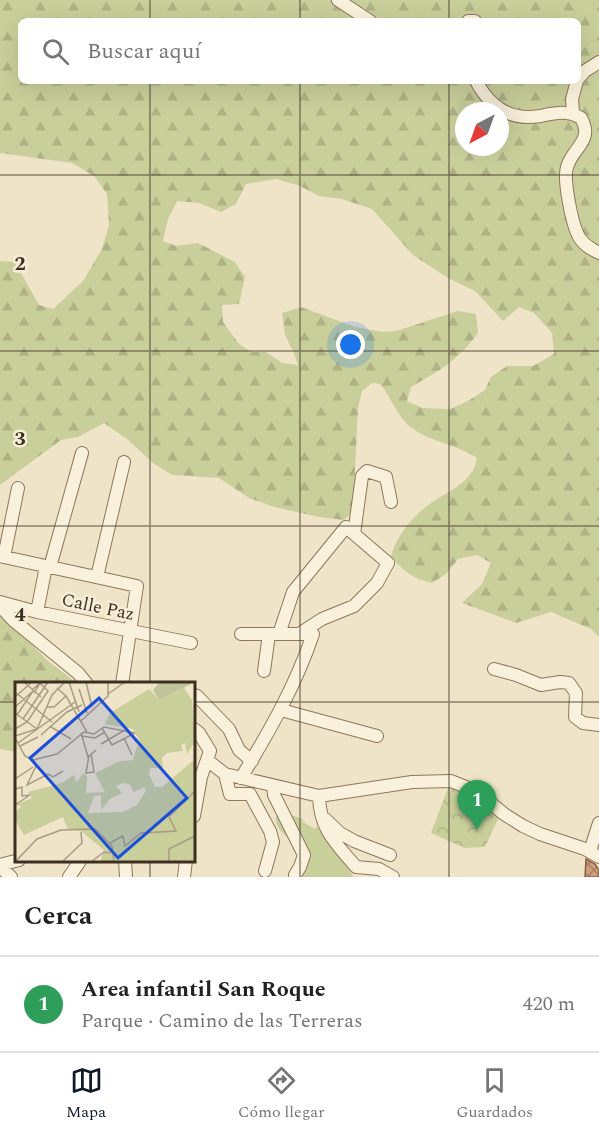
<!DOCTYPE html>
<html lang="es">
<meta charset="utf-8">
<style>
body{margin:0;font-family:Spectral,serif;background:#f2f2f2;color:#222}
.compass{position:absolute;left:455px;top:102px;width:54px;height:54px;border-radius:50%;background:#fff;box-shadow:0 6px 24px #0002;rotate:221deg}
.you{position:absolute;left:351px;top:345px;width:21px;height:21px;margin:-15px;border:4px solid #fff;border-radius:50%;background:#1a73e8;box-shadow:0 0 0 9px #1a73e833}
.badge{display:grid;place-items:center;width:39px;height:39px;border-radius:50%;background:#111827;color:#fff;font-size:20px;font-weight:700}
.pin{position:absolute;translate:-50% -50px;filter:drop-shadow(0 2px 3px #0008)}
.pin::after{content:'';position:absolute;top:32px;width:21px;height:18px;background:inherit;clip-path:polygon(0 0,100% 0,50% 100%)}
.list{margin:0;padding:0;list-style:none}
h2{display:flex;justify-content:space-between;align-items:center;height:78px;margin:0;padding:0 24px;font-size:26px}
h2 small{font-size:20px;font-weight:400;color:#767676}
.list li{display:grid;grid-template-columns:39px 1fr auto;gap:18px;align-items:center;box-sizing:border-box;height:96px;padding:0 24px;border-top:2px solid #e0e0e0}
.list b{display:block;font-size:22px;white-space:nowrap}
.list p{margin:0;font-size:20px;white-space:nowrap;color:#767676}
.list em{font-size:20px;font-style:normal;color:#767676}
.icon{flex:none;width:33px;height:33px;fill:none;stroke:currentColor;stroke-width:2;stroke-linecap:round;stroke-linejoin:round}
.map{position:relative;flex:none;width:599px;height:877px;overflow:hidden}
.search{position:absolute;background:#fff;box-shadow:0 6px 24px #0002;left:18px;right:18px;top:18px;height:66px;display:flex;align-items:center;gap:15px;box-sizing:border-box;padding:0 21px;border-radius:9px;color:#767676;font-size:22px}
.sheet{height:174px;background:#fff}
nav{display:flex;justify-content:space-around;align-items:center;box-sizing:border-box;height:84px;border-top:2px solid #e0e0e0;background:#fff;font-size:16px;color:#767676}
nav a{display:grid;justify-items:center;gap:3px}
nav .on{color:#111827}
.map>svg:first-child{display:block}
.grass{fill:#c9cf9b}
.forest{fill:url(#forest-firs);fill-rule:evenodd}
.park{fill:url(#park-crowns)}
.building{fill:url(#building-cross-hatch);stroke:#8d5f41;stroke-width:1.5}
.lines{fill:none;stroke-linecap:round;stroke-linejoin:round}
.minor-casing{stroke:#8d765c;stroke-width:14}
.minor{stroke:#faf1dc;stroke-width:12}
.grid{fill:none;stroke:#3d2e20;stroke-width:1.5;stroke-opacity:0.55}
.labels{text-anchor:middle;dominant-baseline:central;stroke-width:5;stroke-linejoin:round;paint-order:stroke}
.street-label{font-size:18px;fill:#3d2e20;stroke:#f7eed8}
.inset-road{fill:none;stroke:#a89b85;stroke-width:1.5}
.view{fill:#1d4ed8;fill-opacity:0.15;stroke:#1d4ed8;stroke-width:3}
.inset-edge{fill:none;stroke:#3d2e20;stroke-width:3}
.grid-label{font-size:20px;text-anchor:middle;font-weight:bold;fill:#3d2e20;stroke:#f7eed8;stroke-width:5;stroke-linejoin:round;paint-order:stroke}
</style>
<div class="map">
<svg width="599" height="877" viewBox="0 0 599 877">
<defs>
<pattern id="forest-firs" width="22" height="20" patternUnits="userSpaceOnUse" patternTransform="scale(1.5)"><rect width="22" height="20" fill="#c9cf9b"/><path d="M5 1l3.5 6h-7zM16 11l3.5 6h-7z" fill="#aeb285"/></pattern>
<pattern id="park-crowns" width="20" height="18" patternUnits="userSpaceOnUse" patternTransform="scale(1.5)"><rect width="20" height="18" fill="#c9cf9b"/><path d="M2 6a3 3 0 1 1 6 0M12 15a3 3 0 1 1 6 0" fill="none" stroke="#aeb285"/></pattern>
<pattern id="building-cross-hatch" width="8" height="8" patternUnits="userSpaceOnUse" patternTransform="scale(1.5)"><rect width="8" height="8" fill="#cf9f7d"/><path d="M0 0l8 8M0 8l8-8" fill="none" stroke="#a98266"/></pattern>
</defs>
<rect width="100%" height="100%" fill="#f0e4c8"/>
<path class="grass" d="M 290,815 L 303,819 L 303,822 L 315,829 L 317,826 L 354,877 L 288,877 L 297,859 L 295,842 C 285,836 274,828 276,816 Z"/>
<path class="forest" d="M 0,0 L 599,0 L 599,637 L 591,629 L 551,612 L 516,623 L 462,603 L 482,584 L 491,563 L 477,555 L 458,559 L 446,574 L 432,583 C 413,579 403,571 391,556 C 397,536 410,519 427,506 C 445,492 473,484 477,458 C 456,444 429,442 409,426 C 396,414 391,397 380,384 L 372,383 L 362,391 L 358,408 L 353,512 L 344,520 L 319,517 L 274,507 L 249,498 L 219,478 L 172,475 L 153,463 L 127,439 L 104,423 L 78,437 L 61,440 L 0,485 L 0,261 L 15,262 L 39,305 L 53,309 L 83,281 L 102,249 L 109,225 L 107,194 L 94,176 L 72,163 L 0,153 ZM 21,21 L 578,21 L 578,81 L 21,81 ZM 464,111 L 500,111 L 500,147 L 464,147 ZM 276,179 L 300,186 L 319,196 L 342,199 L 372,209 L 413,255 L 448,278 L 475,291 L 503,321 L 519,307 L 534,313 L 552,333 L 554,354 L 533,366 L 507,366 L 491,377 L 485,390 L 468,401 L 450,409 L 422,408 L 407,401 L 411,387 C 442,369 456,362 478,333 L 476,314 L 458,311 L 396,331 L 383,332 L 355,327 L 301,307 L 282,313 L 285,335 L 294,353 L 298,365 L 282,363 L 266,352 L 252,352 L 239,344 L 223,322 L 222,305 L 239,304 L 245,277 L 235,262 L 198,243 L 176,246 L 163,241 L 168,219 L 177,201 L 199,203 L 221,212 L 236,204 L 246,184 Z
M 0,613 L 48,661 L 77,683 L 16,684 L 16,752 L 0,749 Z"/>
<path class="park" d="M 448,788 L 465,792 L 499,817 L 485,847 L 464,848 L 431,833 Z"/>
<path class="building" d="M 586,859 L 595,864 L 599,870 L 599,877 L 585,877 Z"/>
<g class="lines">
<defs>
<path id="minor" d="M 338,0 L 370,21
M 468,21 L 475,21
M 578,79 L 585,71 L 599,62
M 476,81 C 490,107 510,121 540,116 C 555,113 567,110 581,118 C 594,141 573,147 567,167 C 563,180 572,223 578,235 C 582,244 591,249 599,253
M 573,113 L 572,99 L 577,81
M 354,534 L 362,476 L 367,471 L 386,477 L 391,502
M 0,556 L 137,586 L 122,684
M 4,557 L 18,488
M 50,567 L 82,453
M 97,577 L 124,462
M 0,602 L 37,612 L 191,643
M 0,606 L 13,620 L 78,673 L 87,684
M 37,612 L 46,566
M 241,634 L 313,634 C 296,685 269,732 241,778
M 279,634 L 293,592 L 346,527 L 388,563 L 377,583 L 354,606 L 322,619 L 299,634
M 494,669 L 516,675 L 541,685 L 560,682 L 569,683 L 576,693 L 575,717 L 583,723 L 599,725
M 264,671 L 269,634
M 194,695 L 197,696 L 229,729 L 239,750 L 252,761
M 281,710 L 377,736
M 194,729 L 199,733 L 210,751 L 201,777 L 194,816
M 207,760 L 225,774 L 319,796 L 412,782 L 451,781 L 476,791 L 504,814 L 523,826 L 540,834 L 585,849 L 599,857
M 225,774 L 230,794 L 250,794 L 270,831 L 273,842 L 265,871
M 273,786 L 274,795 L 304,855 L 300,867 L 295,875
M 319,796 C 320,830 335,842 356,867
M 324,818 L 340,833 L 354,841 L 390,855
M 590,851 L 599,823
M 125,860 L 126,877
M 0,865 L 19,860
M 0,867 L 11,877
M 356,867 L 379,869 L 393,877
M 69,877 L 80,861
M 184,877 L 186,860"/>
</defs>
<use href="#minor" class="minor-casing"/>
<use href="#minor" class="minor"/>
</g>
<path class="grid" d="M 150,0 L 150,21M 300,0 L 300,21M 449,0 L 449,21M 150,81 L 150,684M 300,81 L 300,877M 449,81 L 449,877M 0,175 L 599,175M 0,351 L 599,351M 0,526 L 599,526M 0,702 L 16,702M 194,702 L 599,702M 150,860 L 150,877"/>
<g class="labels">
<g class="street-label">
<text transform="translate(98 607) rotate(12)">Calle Paz</text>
</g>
</g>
<g transform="translate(15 682)">
<rect width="180" height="180" fill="#f0e4c8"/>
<path d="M 169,6 L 177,18 L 180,60 L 172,72 L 170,61 L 166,63 L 168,69 L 152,71 L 147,76 L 148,86 L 135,86 L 134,92 L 140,105 L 147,105 L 180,77 L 180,180 L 85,180 L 89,168 L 66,149 L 53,148 L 48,135 L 9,153 L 0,138 L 0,130 L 7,124 L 0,123 L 17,116 L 13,110 L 47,101 L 59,93 L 61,100 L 69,91 L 72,94 L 71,111 L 90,110 L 80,91 L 105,79 L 118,78 L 124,58 L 118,47 L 90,42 L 95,31 L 134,7 L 144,18 ZM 108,101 L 114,102 L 119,110 L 129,105 L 131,108 L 122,123 L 108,130 L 73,131 L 79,114 L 86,113 L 86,128 L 95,117 L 107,111 L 101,104 Z" fill="#c9cf9b" fill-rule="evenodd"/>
<path d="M 145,0 L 174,0 L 176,2 L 144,18 L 138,8 Z" fill="#bfc49a"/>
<path class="inset-road" d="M 9,0 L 26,15M 54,0 L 64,30M 71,0 L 77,25M 42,6 L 51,14 L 72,50M 64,7 L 72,31M 17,8 L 25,1 L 19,11M 0,10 L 37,40M 93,12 L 110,0M 0,15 L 17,0M 0,25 L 18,9 L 2,33M 32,25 L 39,25 L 51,14M 0,31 L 22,47M 8,37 L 33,0M 66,39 L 93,14 L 93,0M 36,45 L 56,57M 87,46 L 97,63 L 120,51M 0,47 L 12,40 L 33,9 L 24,0M 66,51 L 73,75 L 81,68M 26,53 L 52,30 L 67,23M 0,54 L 22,47 L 37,13 L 50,0M 67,54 L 80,56 L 90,50M 0,56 L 10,74 L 18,78 L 42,72 L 69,50 L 79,52 L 89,45 L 120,51M 109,56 L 117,73M 3,61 L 60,20M 86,62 L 110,48M 5,64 L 23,55M 74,73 L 71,91 L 79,90 L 76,72M 19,78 L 21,84 L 12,103 L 33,92 L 38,95 L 48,89M 0,97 L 18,85M 0,107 L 7,105 L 7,114 L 15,113M 0,123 L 15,113M 95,161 L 108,154 L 110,164 L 126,151 L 161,149 L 154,135 L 180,109M 0,180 L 22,157 L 46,148 L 80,147 L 97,164 L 99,180M 47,180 L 67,161 L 66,150M 76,180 L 89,170 L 96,171M 154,180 L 154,167 L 180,154"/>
<path class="view" d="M 84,16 L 172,116 L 103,176 L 15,76 Z"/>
<rect width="180" height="180" class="inset-edge"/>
</g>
<g class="grid-label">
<text x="20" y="270">2</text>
<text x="20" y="445">3</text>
<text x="20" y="621">4</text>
</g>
</svg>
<svg class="compass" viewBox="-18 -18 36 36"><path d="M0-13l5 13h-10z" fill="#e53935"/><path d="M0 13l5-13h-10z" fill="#767676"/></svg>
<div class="you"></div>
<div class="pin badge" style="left:477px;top:830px;background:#2e9e5b">1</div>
<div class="search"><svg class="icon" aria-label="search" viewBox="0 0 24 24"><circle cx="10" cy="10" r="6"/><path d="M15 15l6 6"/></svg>Buscar aquí</div>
</div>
<section class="sheet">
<h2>Cerca<small></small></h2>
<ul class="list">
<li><span class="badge" style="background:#2e9e5b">1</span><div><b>Area infantil San Roque</b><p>Parque · Camino de las Terreras</p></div><em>420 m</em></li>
</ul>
</section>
<nav>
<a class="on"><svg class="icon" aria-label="map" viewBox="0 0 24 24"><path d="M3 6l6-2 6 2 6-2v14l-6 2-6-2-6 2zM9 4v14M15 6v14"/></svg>Mapa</a>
<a><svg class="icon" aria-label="directions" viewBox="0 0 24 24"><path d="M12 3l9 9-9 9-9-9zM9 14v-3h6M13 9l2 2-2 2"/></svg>Cómo llegar</a>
<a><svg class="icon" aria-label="saved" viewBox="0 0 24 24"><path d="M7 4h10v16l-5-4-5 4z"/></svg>Guardados</a>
</nav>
